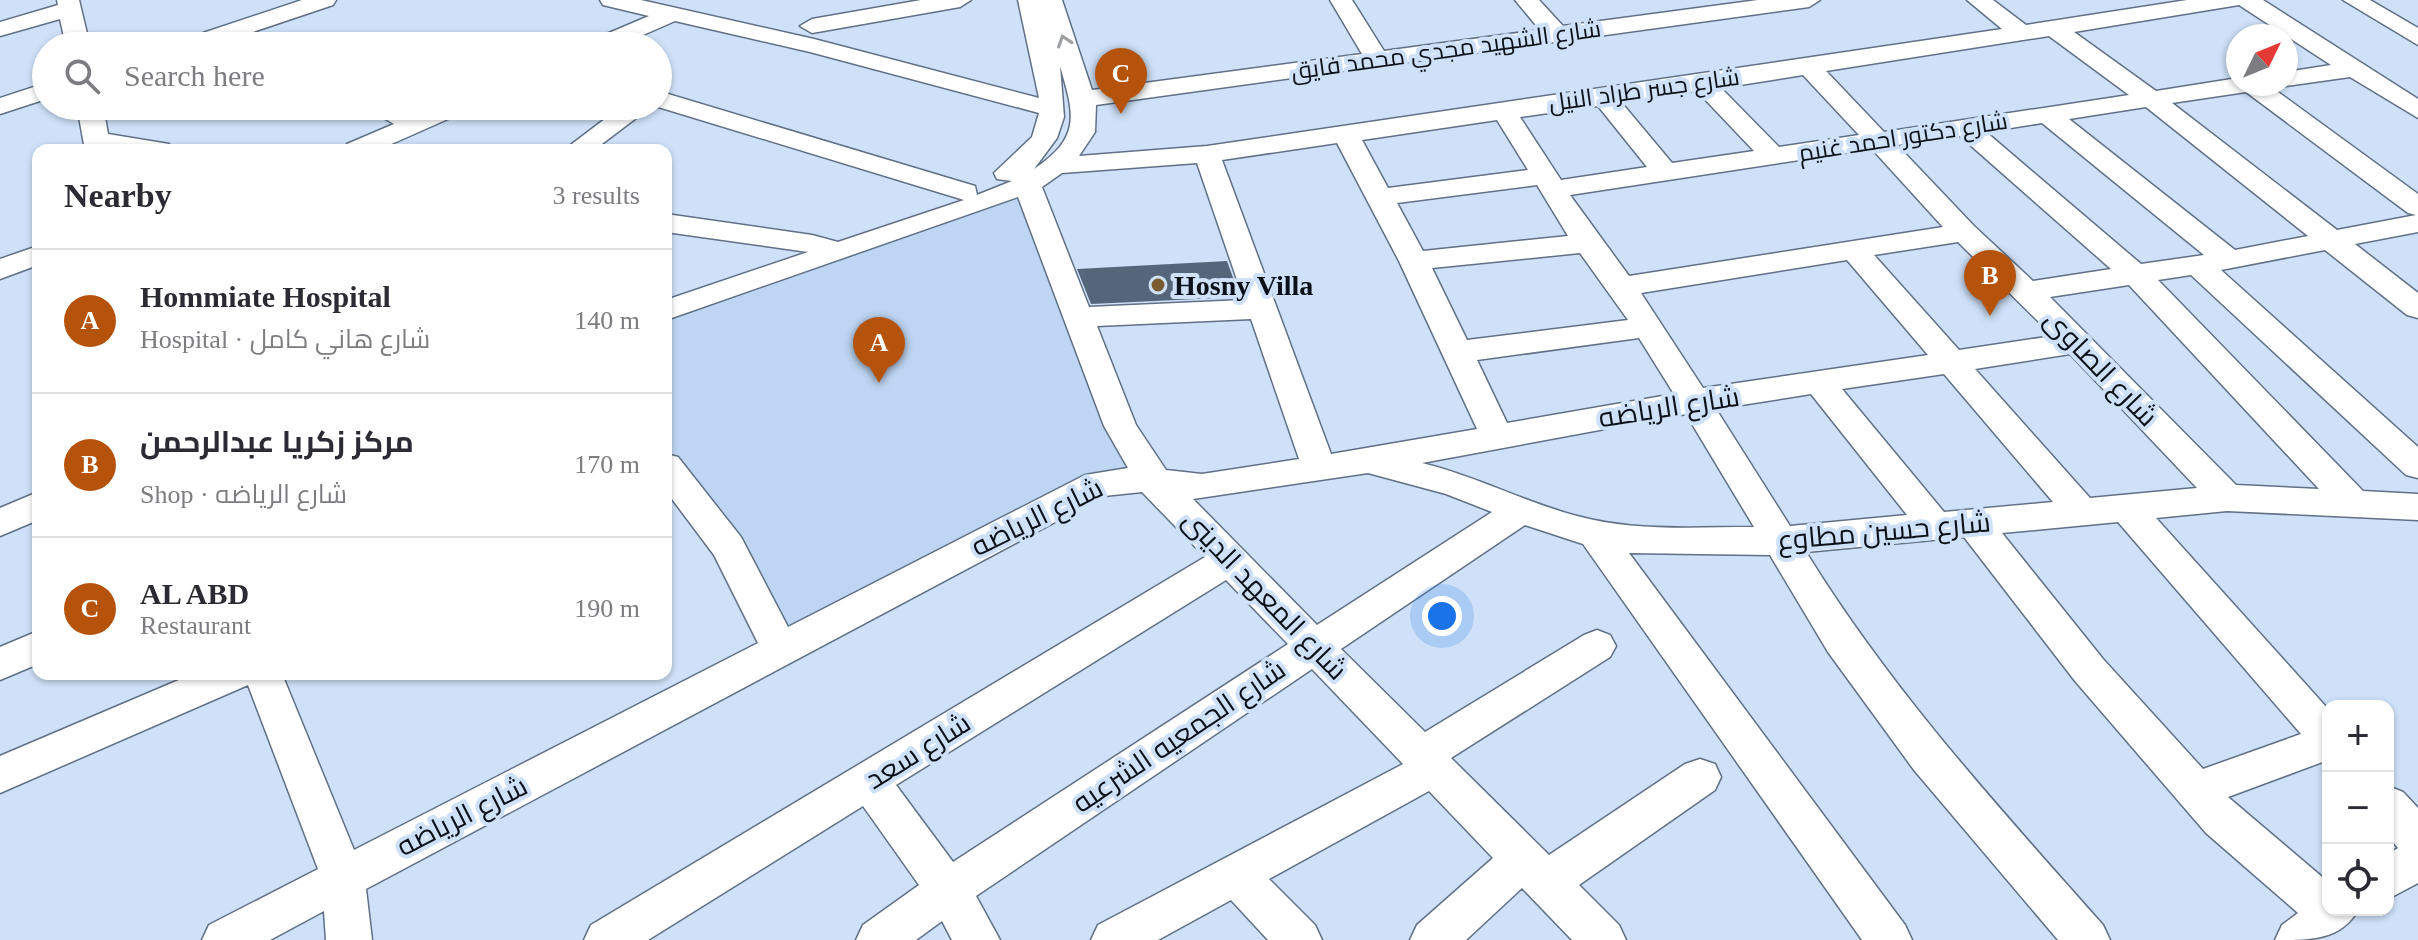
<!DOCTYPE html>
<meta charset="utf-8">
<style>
body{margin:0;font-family:"Times New Roman",Cairo,serif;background:#f7f7f7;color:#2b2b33}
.controls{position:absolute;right:24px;bottom:24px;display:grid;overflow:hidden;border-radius:16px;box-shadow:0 2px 6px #0004}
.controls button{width:72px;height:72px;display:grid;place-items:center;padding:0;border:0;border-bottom:2px solid #e1e1e2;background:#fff;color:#2b2b33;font:40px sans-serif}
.compass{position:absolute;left:2226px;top:24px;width:72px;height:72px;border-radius:50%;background:#fff;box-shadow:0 2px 6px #0004;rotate:47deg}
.you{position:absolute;left:1442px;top:616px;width:28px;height:28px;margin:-20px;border:6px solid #fff;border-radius:50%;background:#1a73e8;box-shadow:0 0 0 12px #1a73e833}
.badge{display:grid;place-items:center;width:52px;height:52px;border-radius:50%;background:#b45309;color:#fff;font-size:26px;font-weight:700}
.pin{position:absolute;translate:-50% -66px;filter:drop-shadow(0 2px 4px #0008)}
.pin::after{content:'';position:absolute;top:42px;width:28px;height:24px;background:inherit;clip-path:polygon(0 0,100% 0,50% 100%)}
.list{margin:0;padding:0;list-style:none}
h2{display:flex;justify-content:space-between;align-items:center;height:104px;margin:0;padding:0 32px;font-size:34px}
h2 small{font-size:26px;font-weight:400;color:#7c7c81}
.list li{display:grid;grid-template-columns:52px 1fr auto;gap:24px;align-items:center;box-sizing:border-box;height:144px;padding:0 32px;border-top:2px solid #e1e1e2}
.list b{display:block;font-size:30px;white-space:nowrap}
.list p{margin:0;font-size:26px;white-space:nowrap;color:#7c7c81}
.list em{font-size:26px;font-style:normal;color:#7c7c81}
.icon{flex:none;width:44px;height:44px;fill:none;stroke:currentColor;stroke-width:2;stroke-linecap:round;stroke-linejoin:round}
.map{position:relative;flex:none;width:2418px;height:940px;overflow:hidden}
.search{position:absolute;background:#fff;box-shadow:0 2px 6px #0004;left:32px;top:32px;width:640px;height:88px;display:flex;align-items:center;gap:20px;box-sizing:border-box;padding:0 28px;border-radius:44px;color:#7c7c81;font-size:30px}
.panel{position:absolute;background:#fff;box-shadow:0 2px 6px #0004;left:32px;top:144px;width:640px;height:536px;border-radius:16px}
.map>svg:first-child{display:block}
.built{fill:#bed6f3}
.building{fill:#56667a}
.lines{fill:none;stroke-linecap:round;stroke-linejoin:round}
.minor-casing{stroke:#607085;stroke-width:3}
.minor{fill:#fff;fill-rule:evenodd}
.oneway{stroke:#9da0a3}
.poi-dot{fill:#7a5b30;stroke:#cee1f8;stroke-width:3}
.labels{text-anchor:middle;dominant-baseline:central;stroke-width:8;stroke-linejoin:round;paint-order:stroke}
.far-street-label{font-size:24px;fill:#0b1119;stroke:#cee1f8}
.poi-label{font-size:28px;font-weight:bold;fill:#0b1119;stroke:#cee1f8;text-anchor:start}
.street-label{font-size:28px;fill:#0b1119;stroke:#cee1f8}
</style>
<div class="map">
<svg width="2418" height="940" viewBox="0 0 2418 940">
<rect width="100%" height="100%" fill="#cee1f8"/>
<path class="built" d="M 1017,194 L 1136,470 L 784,636 L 688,475 L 666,453 L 666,316 Z"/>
<path class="building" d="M 1227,261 L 1240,297 L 1091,304 L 1077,269 Z"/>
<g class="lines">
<defs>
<path id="minor" d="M 57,0 L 79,0 L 90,46 L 66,46 L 60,19 L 0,36 L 0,22 L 58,5 Z
M 302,0 L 336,0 L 333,5 L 211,46 L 175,46 L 179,41 Z
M 600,0 L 641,0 L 814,39 L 1039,98 L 1018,0 L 1062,0 L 1092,90 L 1362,54 L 1330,0 L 1352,0 L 1384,51 L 1540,30 L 1515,0 L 1539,0 L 1563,26 L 1758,0 L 1820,0 L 1809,7 L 1096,105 L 1095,132 L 1079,156 L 1207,146 L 2002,29 L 1967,0 L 1993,0 L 2026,25 L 2187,0 L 2263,0 L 2418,99 L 2418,118 L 2350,77 L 2286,86 L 2277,84 L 2286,84 L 2286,72 L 2331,65 L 2239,5 L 2074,32 L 2156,91 L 2238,78 L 2238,84 L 2267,84 L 2418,194 L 2418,232 L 2355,244 L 2418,293 L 2418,318 L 2407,315 L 2325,250 L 2221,270 L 2418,447 L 2418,478 L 2406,475 L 2191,275 L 2158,280 L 2363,491 L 2418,494 L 2418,520 L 2227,511 L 2156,518 L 2328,709 L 2328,760 L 2228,797 L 2328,882 L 2328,910 L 2358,910 C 2341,940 2312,940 2275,940 L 2282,925 L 2298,913 L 2206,833 L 2075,681 L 1964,537 L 1806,552 C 1892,691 1995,803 2103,925 L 2110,940 L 2058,940 L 1914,770 L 1828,652 L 1770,555 L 1629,553 L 1905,925 L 1912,940 L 1862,940 L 1583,544 L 1525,525 L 1341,649 L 1425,732 L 1584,635 L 1597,630 L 1610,635 L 1616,646 L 1610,657 L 1451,758 L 1549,855 L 1685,764 L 1700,759 L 1715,764 L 1721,777 L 1715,790 L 1579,885 L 1619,925 L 1626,940 L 1572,940 L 1522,888 L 1466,940 L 1410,940 L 1417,925 L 1493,858 L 1429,791 L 1269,879 L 1315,925 L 1322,940 L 1268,940 L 1231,900 L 1158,940 L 1091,940 L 1098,925 L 1403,764 L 1312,669 L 976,896 L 1000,940 L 952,940 L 942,921 L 916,940 L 856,940 L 863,925 L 919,885 L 863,806 L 648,940 L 584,940 L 591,925 L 1205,557 L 1142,492 L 1104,496 L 366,889 L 372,940 L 326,940 L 324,911 L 270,940 L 202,940 L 209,925 L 318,869 L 248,685 L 0,793 L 0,756 L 193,674 L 282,674 L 354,850 L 758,643 L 714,555 L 666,491 L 666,454 L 678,457 L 741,537 L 788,627 L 1085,475 L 1128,468 L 1104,426 L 1018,197 L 666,320 L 666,300 L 808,252 L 666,232 L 666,214 L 812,235 L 838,242 L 964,200 L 655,106 L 658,106 L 658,91 L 975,186 L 977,195 L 1012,181 L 997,179 L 994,173 L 1032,137 L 1039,113 L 810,52 L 675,21 L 618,46 L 586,46 L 590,41 L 649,16 L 603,5 ZM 2049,36 L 2129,95 L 1884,132 L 1826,71 ZM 1060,66 C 1074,114 1082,137 1034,169 L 1057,138 L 1064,117 ZM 1803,75 L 1859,135 L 1779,147 L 1721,88 ZM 1697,91 L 1754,151 L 1672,163 L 1621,102 ZM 2246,92 L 2408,213 L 2416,215 L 2337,230 L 2172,103 ZM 1598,106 L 1647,167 L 1561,180 L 1520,117 ZM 2146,107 L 2308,236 L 2235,250 L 2069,119 ZM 1497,120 L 1528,170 L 1388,188 L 1362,140 ZM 2042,123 L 2204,255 L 2141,264 L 1986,132 ZM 1960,136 L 2111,269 L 2033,281 L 1974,226 L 1897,145 ZM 1337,143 L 1399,261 L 1477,429 L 1331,454 L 1222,160 ZM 1872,149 L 1943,227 L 1629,276 L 1570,195 ZM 1197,163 L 1244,300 L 1089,307 L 1042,187 L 1062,173 ZM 1537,185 L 1568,236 L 1423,251 L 1397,203 ZM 1958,242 L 2053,336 L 1959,350 L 1874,255 ZM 1580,253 L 1628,320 L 1467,340 L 1432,268 ZM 1847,260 L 1928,355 L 1703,388 L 1641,293 ZM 2129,285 L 2319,489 L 2236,485 L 2050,297 ZM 1251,319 L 1299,459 L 1202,474 L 1166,470 L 1136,425 L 1097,326 ZM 1639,338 L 1674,394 L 1507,423 L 1477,360 ZM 2070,354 L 2197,488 L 2090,498 L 1975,369 ZM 1944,374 L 2053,502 L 1944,512 L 1842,389 ZM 1811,394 L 1907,515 L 1790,526 L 1716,409 ZM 1686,414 L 1754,527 C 1695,527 1635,532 1577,516 C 1524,502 1476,476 1422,463 ZM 1368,473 L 1446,494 L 1492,512 L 1317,625 L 1193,499 ZM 2118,522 L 2301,734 L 2203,769 L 2103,659 L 2002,533 ZM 1226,580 L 1288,644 L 953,862 L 896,785 Z
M 921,0 L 971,0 L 960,7 L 812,33 L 800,26 L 812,19 Z
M 2343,0 L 2370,0 L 2418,28 L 2418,45 Z
M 46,83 L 46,99 L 0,114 L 0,98 Z
M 77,106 L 103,106 L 108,134 L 169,144 L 173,150 L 85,150 Z
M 363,106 L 396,106 L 415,115 L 436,106 L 470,106 L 466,111 L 378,150 L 343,150 L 347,144 L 394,124 Z
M 622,106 L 652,106 L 594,150 L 564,150 Z
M 38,246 L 38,265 L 0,279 L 0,259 Z
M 38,492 L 38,520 L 0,536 L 0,508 Z
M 38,631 L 38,664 L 0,680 L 0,647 Z
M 2388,786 L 2403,792 L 2418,808 L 2418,883 L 2388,899 L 2388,854 L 2398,848 L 2388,836 Z"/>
</defs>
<use href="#minor" class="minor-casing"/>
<use href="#minor" class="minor"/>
</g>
<defs><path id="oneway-chevron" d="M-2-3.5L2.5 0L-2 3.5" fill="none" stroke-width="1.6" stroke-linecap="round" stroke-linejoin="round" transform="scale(2)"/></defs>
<use class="oneway" href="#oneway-chevron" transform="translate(1064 41) rotate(-108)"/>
<circle class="poi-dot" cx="1158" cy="285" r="8"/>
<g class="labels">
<g class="far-street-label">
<text transform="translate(1446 50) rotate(-8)">شارع الشهيد مجدي محمد فايق</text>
<text transform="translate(1644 90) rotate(-8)">شارع جسر طراد النيل</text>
<text transform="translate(1903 137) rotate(-9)">شارع دكتور احمد غنيم</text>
</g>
<g class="poi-label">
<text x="1174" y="285">Hosny Villa</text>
</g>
<g class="street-label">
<text transform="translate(2101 368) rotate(46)">شارع الصاوى</text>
<text transform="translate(1669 407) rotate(-9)">شارع الرياضه</text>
<text transform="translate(1037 517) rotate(-26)">شارع الرياضه</text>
<text transform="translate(1884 531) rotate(-5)">شارع حسين مطاوع</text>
<text transform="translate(1265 595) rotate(46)">شارع المعهد الدينى</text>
<text transform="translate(1179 736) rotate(-34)">شارع الجمعيه الشرعيه</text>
<text transform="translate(918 751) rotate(-32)">شارع سعد</text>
<text transform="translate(462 816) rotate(-27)">شارع الرياضه</text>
</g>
</g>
</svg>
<div class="controls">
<button>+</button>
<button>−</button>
<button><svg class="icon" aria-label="locate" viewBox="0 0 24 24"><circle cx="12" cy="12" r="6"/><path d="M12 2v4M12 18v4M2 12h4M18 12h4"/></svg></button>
</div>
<svg class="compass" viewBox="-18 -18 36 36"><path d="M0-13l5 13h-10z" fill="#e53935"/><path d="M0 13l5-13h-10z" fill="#7c7c81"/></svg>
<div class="you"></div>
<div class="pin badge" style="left:879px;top:383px">A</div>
<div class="pin badge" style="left:1990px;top:316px">B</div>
<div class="pin badge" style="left:1121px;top:114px">C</div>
<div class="search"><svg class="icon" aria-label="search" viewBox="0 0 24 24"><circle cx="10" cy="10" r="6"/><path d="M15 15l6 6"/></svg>Search here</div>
<section class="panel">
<h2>Nearby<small>3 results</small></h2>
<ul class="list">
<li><span class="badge">A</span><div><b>Hommiate Hospital</b><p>Hospital · شارع هاني كامل</p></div><em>140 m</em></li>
<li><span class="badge">B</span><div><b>مركز زكريا عبدالرحمن</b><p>Shop · شارع الرياضه</p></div><em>170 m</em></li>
<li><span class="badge">C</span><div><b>AL ABD</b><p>Restaurant</p></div><em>190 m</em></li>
</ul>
</section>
</div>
